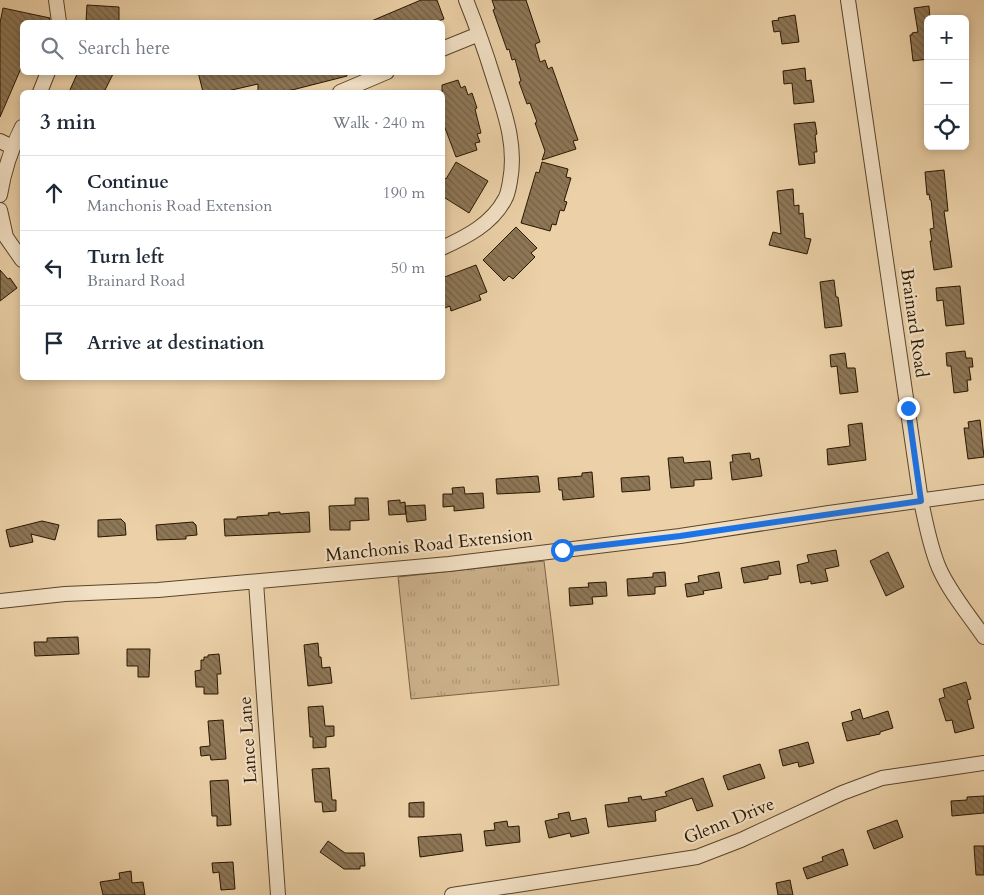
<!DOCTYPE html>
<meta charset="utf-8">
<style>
body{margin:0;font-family:Cardo,serif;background:#f2f2f3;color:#1f2937}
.controls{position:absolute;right:15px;top:15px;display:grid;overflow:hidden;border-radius:8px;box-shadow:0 2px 8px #0003}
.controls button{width:45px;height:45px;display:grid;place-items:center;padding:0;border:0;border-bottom:1px solid #e0e1e3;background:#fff;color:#1f2937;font:25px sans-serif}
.stop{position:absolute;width:15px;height:15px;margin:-11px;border:4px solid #1a73e8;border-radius:50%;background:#fff}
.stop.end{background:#1a73e8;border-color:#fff;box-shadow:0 1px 5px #0008}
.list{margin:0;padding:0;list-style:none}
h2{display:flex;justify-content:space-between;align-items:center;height:65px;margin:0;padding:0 20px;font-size:21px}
h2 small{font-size:16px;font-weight:400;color:#747a83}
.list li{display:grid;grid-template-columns:32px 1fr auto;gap:15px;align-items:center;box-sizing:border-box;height:75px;padding:0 20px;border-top:1px solid #e0e1e3}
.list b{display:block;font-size:19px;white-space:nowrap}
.list p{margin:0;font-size:16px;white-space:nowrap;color:#747a83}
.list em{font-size:16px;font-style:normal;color:#747a83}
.icon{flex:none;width:28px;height:28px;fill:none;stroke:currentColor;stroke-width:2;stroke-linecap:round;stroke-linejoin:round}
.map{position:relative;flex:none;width:984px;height:895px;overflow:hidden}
.search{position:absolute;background:#fff;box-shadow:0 2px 8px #0003;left:20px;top:20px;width:425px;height:55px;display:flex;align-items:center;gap:12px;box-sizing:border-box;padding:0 18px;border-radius:8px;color:#747a83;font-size:19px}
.panel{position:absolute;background:#fff;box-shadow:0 2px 8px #0003;left:20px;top:90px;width:425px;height:290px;border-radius:8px}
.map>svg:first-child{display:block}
.grass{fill:url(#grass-tufts);stroke:#7a6446}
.building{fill:url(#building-back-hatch);stroke:#281600}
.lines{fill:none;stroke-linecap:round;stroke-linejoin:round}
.minor-casing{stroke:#59452a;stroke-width:16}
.minor{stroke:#f3e1c6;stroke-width:14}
.route{stroke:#1a73e8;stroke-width:6}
.labels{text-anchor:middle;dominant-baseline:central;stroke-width:4.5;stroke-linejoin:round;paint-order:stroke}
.street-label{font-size:18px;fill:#281600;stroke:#f3e1c6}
</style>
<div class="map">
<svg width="984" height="895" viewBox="0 0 984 895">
<defs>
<pattern id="grass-tufts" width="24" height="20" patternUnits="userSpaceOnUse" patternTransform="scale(1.25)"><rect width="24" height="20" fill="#cbb18b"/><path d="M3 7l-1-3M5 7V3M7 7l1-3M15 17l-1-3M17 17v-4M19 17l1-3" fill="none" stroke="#ae9876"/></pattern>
<pattern id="building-back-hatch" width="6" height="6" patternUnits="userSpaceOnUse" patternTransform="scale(1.25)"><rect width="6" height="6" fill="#8e7757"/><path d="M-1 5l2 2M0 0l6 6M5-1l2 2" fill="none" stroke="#746146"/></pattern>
</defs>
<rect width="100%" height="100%" fill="#ecd1a8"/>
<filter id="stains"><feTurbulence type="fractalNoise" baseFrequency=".004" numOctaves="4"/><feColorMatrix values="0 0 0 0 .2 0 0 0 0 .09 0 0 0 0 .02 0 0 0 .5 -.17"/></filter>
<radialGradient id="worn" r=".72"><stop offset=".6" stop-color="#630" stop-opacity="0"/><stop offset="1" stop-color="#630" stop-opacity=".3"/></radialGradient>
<path class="grass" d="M 544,561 L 559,685 L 411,699 L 398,577 Z"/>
<path class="building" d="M 421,0 L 437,0 L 444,19 L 436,22 L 369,22 Z
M 492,0 L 526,0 L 540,42 L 535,44 L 540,62 L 545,60 L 548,69 L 552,67 L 578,140 L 573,141 L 576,149 L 542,160 L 545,151 L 535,123 L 537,122 L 530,103 L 527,104 L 519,82 L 521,81 L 515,59 L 512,60 L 509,49 L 507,50 L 493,10 L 495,9 Z
M 87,5 L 119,7 L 119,22 L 86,22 Z
M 929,6 L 930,19 L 928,19 L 928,59 L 913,61 L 910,35 L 912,35 L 912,33 L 918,32 L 914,8 Z
M 3,8 L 50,18 L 49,22 L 22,22 L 22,66 L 0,117 L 0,23 Z
M 795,15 L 799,42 L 782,44 L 780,31 L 774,32 L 772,21 L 779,20 L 778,18 Z
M 805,68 L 806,81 L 811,80 L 814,102 L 794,104 L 792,83 L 784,84 L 783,71 Z
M 78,72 L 114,72 L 104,92 L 69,92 Z
M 198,72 L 346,72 L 347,76 L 292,90 L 272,92 L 258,92 L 258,84 L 223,92 L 203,92 Z
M 458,80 L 461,88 L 465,86 L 468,95 L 472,93 L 477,108 L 475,109 L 481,133 L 477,134 L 480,142 L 475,143 L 477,150 L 456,157 L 442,120 L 442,85 Z
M 815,122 L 817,134 L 815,135 L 817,152 L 814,152 L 815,163 L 799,165 L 794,124 Z
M 456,162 L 488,181 L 469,213 L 442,196 L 442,176 L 446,179 Z
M 542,162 L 568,169 L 566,177 L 571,178 L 564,201 L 567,202 L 564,211 L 560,210 L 556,225 L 552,224 L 550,231 L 521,223 L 536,172 L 539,173 Z
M 944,170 L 948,211 L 944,211 L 952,267 L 934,270 L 930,241 L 932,241 L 930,229 L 934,228 L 931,200 L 930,200 L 929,194 L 927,195 L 925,172 Z
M 793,189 L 794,206 L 799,205 L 799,214 L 803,213 L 805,238 L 811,239 L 807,254 L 769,245 L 773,232 L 781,234 L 777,191 Z
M 516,227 L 537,248 L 531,253 L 535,257 L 513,279 L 509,276 L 504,281 L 483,260 Z
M 476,265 L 487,292 L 479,295 L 481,300 L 451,311 L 450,306 L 442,309 L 442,278 Z
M 0,270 L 8,279 L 10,278 L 17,288 L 0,301 Z
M 834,280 L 836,297 L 838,297 L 842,326 L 825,328 L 820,282 Z
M 960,286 L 964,324 L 946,326 L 943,300 L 937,301 L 936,288 Z
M 965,351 L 966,358 L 972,358 L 973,367 L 969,367 L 971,380 L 967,380 L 968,391 L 954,393 L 951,366 L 947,366 L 946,353 Z
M 845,353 L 847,368 L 855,368 L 858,392 L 840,394 L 837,366 L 831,367 L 830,355 Z
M 980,420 L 984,457 L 968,459 L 964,428 L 969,428 L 968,422 Z
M 862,423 L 866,460 L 828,465 L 827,449 L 850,446 L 848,425 Z
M 750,453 L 751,460 L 759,458 L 762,476 L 732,480 L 730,462 L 733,462 L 732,455 Z
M 683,457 L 684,463 L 710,461 L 712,479 L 694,480 L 694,486 L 671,488 L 668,458 Z
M 592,472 L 594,497 L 563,500 L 562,490 L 559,490 L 558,478 L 582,476 L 582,473 Z
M 538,476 L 540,492 L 497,494 L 496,479 Z
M 649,476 L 650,490 L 622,492 L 621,478 Z
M 464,487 L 465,494 L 483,493 L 484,508 L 454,511 L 454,506 L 443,507 L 443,494 L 453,494 L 452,488 Z
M 355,498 L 368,498 L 369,520 L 350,521 L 350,530 L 330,530 L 329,506 L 355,505 Z
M 400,500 L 400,503 L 405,502 L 406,514 L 389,515 L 388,501 Z
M 425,505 L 426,520 L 407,522 L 405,506 Z
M 280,512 L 280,514 L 309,512 L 310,532 L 225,536 L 224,519 L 237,519 L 237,517 L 269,515 L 268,513 Z
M 121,519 L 125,523 L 126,535 L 98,537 L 98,520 Z
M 42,521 L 59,525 L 55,540 L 31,534 L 33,542 L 10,547 L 6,530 Z
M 193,522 L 196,525 L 197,535 L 186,536 L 186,539 L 157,540 L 156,525 Z
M 836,550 L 839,566 L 825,569 L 828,581 L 811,584 L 811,581 L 800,583 L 797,565 L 809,562 L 807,555 Z
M 888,552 L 904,587 L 886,596 L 870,561 Z
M 779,561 L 781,574 L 768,576 L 768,579 L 744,583 L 741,568 Z
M 665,572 L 666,586 L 655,587 L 655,594 L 628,596 L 627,579 L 653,577 L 653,573 Z
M 719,572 L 722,588 L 703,591 L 704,594 L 687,597 L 685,584 L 699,582 L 698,576 Z
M 606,582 L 607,596 L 592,597 L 593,604 L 570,606 L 569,588 L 589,587 L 588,583 Z
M 78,637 L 79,654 L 35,656 L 34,642 L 47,642 L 47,638 Z
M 318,643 L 319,657 L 321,657 L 322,668 L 330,667 L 332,683 L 308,686 L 304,645 Z
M 127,649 L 150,649 L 149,677 L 138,677 L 138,666 L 127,666 Z
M 219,654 L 221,674 L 217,674 L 218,694 L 204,694 L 204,687 L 196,687 L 195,671 L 201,670 L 201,660 L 204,660 L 204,657 L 208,657 L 208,655 Z
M 966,682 L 971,699 L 967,700 L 974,728 L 955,733 L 952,720 L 946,721 L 939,699 L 945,697 L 943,689 Z
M 323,706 L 325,726 L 334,726 L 334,736 L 326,737 L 326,747 L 313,748 L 313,737 L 310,737 L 308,707 Z
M 860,709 L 863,719 L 888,711 L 893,728 L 880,732 L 880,734 L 847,741 L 842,723 L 853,720 L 851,712 Z
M 223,720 L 226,759 L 211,760 L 210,755 L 201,756 L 200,747 L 210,746 L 208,721 Z
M 808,742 L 814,763 L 799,767 L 798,762 L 783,766 L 779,750 Z
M 760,764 L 765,778 L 728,790 L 723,776 Z
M 329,768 L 332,800 L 336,800 L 336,811 L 323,812 L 322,802 L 315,802 L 312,769 Z
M 703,778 L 713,806 L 697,811 L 692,798 L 655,811 L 656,821 L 608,827 L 605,805 L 629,802 L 628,798 L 641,796 L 642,800 L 667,796 L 665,792 Z
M 228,780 L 231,825 L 217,826 L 217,816 L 212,816 L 210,781 Z
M 984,796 L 984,813 L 952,816 L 951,801 L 967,800 L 967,797 Z
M 424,802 L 424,817 L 409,817 L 409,803 Z
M 569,812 L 571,821 L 586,818 L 589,833 L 571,837 L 570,833 L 549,838 L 545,821 L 559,818 L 558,814 Z
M 897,820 L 903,837 L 874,849 L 867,831 Z
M 507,821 L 508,827 L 519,826 L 520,842 L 486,846 L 484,831 L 495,830 L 494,823 Z
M 461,834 L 463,851 L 420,857 L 418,837 Z
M 328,841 L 345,853 L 364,853 L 365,866 L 360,866 L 360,869 L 344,869 L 320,852 Z
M 974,846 L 984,846 L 984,875 L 976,875 Z
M 843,849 L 848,865 L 807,879 L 803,868 L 823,861 L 822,857 Z
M 233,862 L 235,889 L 221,890 L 219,872 L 213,873 L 212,863 Z
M 131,871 L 132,883 L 143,882 L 145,895 L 103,895 L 100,882 L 120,879 L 119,873 Z
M 790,880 L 793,895 L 778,895 L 776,883 Z"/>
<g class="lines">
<defs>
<path id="minor" d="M 56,0 L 59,22
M 848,0 L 921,501 C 926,524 930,547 939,568 C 950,593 969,615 984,637
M 442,49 L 479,34
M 40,92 L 48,72
M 340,92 L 387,72
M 0,141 L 12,147
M 0,195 C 4,170 11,149 22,127
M 0,210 L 6,237 L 22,260
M 442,248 C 466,237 492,224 505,199 C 508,194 509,187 510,181 C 517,144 504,111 493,76 C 485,50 476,25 466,0
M 256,582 L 278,895
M 0,601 L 65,594 L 158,590 L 449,564 L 680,536 L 829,513 L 984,492
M 452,895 L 697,857 L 741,840 L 842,793 L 882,778 L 984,763"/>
</defs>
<use href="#minor" class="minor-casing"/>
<use href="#minor" class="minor"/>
</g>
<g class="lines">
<path class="route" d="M 562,550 L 680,536 L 921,501 L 908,408"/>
</g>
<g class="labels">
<g class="street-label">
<text transform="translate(914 323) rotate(82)">Brainard Road</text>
<text transform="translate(429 545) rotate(-6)">Manchonis Road Extension</text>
<text transform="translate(248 740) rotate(-94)">Lance Lane</text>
<text transform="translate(729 821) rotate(-22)">Glenn Drive</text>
</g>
</g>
<rect width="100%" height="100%" filter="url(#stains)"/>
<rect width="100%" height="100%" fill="url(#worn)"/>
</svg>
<div class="controls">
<button>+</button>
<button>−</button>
<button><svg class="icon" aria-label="locate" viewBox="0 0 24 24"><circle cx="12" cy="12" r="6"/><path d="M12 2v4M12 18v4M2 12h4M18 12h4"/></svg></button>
</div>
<div class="stop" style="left:562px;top:550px"></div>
<div class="stop end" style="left:908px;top:408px"></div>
<div class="search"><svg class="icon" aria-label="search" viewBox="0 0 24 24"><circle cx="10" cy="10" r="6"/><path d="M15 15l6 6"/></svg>Search here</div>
<section class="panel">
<h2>3 min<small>Walk · 240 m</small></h2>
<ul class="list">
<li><svg class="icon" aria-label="ahead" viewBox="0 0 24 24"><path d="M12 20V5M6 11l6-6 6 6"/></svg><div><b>Continue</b><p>Manchonis Road Extension</p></div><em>190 m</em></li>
<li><svg class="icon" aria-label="left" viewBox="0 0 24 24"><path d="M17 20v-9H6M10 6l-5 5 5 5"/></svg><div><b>Turn left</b><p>Brainard Road</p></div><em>50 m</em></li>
<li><svg class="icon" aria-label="arrive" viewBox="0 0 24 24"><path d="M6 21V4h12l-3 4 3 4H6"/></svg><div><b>Arrive at destination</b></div></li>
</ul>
</section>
</div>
